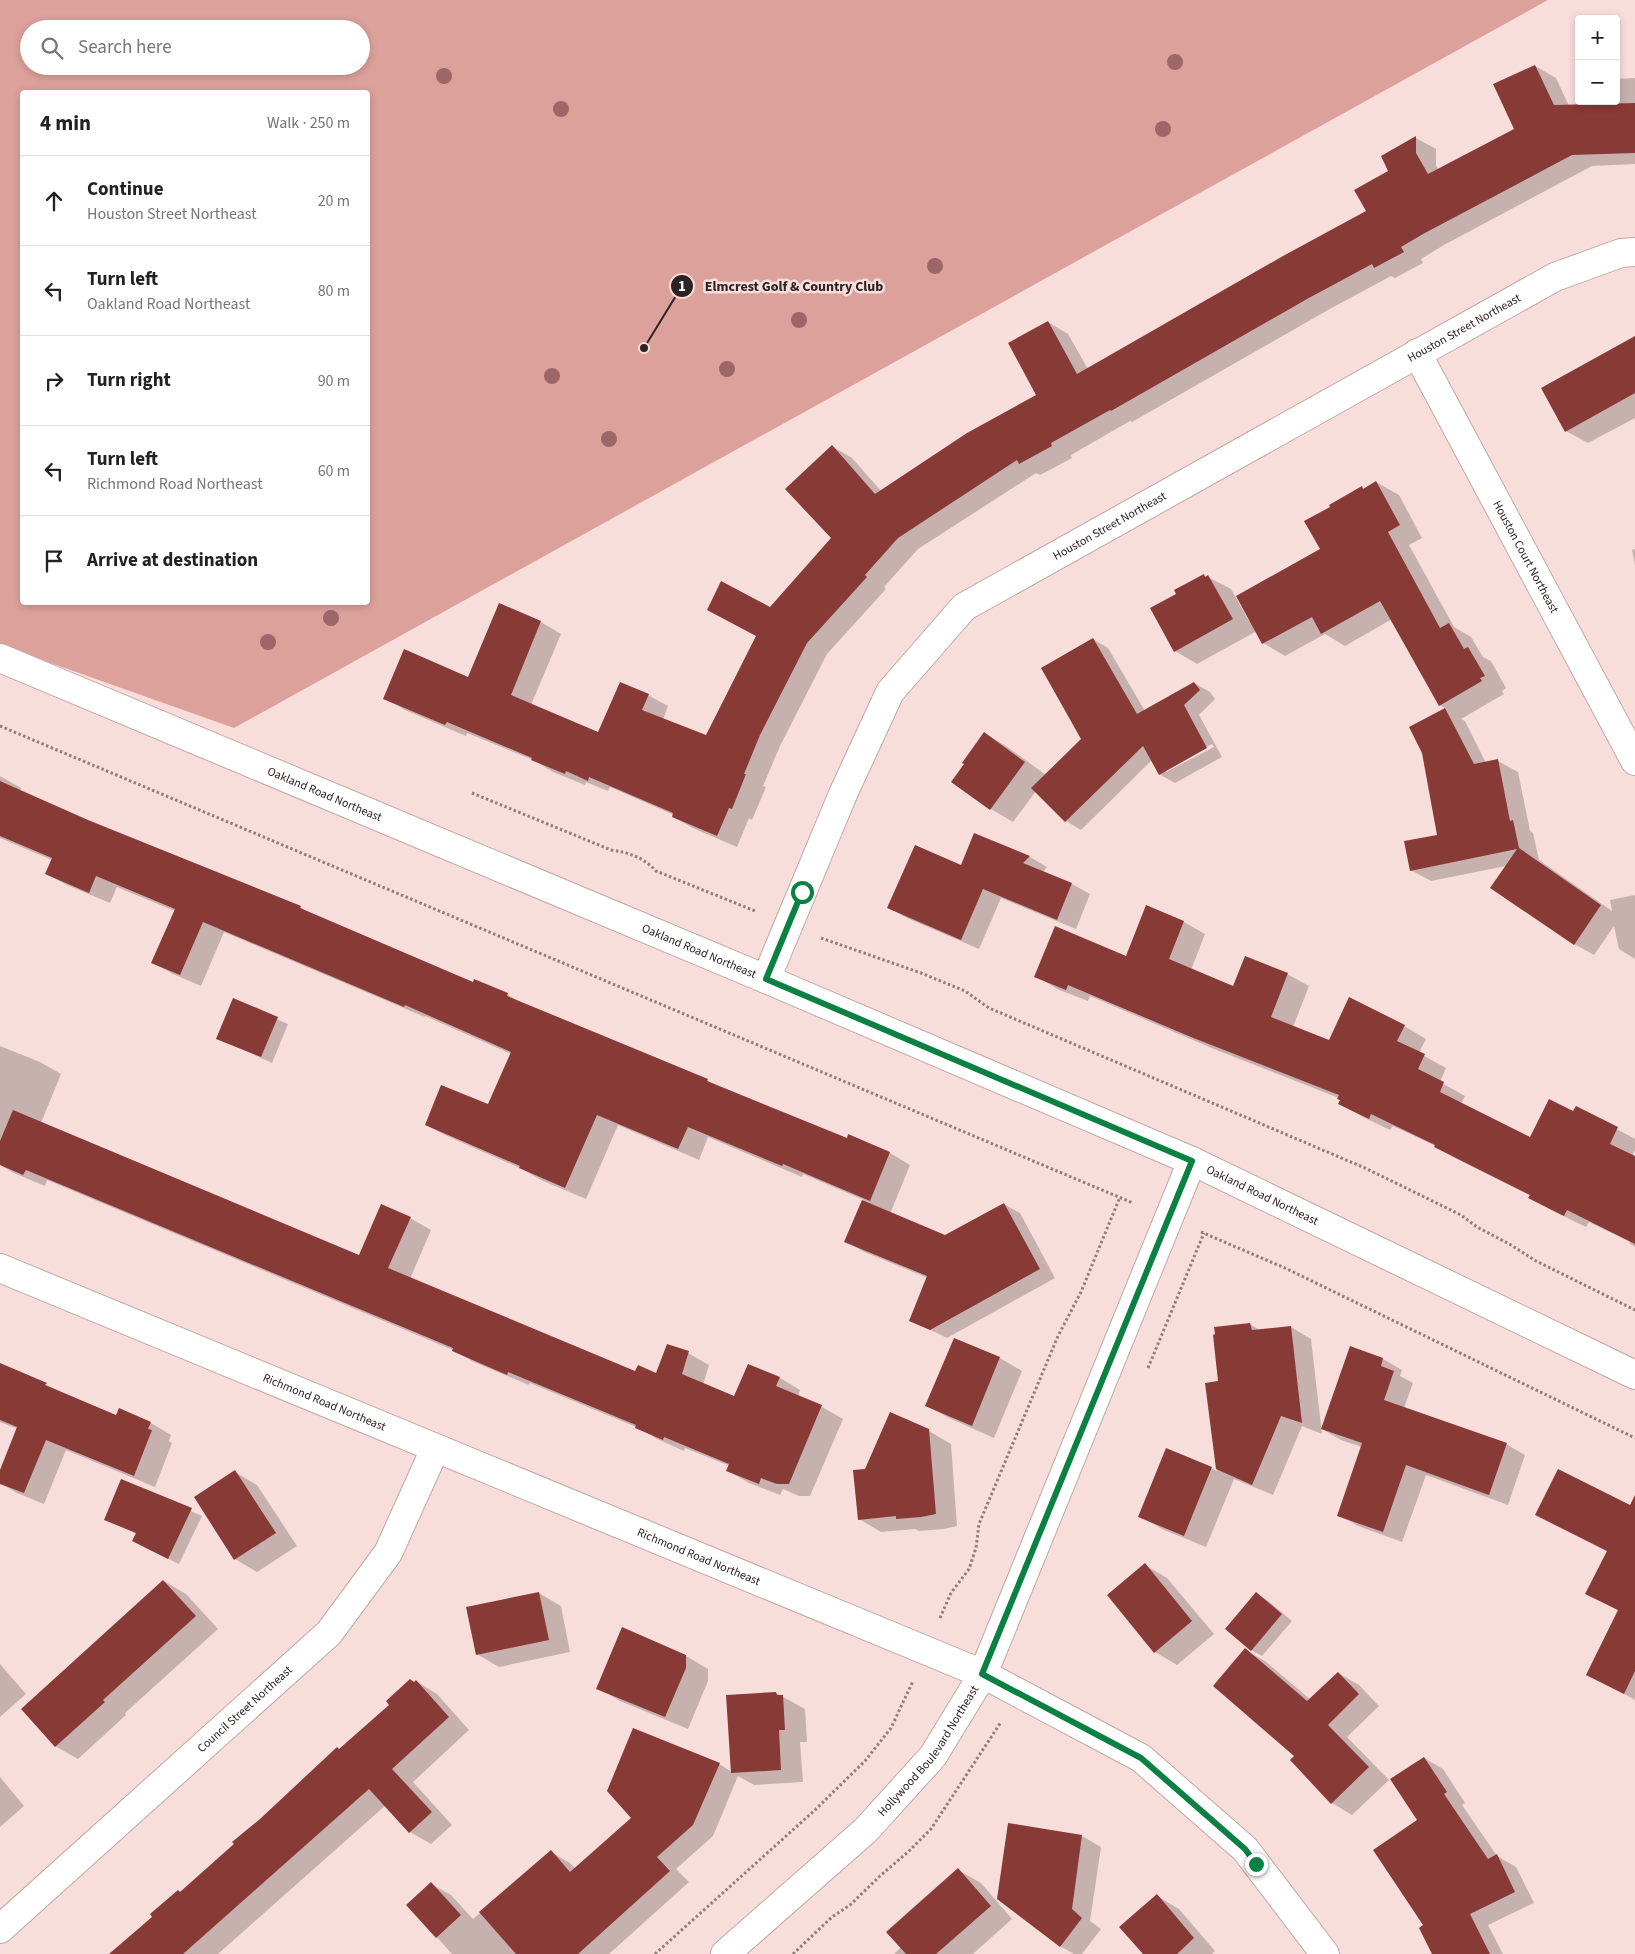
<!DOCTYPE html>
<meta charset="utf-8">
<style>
body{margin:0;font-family:"Source Sans 3",sans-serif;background:#f2f2f2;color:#222}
.controls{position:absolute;right:15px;top:15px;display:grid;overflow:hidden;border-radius:5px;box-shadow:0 2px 8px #0003}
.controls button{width:45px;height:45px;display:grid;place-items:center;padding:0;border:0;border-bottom:1px solid #e0e0e0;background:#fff;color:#222;font:25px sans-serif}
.stop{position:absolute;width:15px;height:15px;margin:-11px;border:4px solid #0b8043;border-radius:50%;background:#fff}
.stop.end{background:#0b8043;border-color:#fff;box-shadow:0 1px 5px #0008}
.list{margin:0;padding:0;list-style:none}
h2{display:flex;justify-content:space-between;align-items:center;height:65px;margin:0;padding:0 20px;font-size:21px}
h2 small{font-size:16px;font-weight:400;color:#767676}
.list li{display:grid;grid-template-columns:32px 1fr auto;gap:15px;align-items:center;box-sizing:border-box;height:90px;padding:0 20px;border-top:1px solid #e0e0e0}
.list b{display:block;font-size:19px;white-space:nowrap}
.list p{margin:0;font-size:16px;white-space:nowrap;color:#767676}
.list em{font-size:16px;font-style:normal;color:#767676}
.icon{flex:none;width:28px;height:28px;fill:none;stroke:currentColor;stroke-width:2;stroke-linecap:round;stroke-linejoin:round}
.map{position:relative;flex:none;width:1635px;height:1954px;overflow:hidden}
.search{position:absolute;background:#fff;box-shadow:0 2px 8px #0003;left:20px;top:20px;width:350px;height:55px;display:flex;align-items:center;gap:12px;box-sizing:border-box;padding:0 18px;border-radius:28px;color:#767676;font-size:19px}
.panel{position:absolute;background:#fff;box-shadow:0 2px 8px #0003;left:20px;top:90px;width:350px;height:515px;border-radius:5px}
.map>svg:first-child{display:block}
.green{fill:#dda19c;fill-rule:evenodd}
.shadow{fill:#0003;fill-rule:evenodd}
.building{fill:#883a37}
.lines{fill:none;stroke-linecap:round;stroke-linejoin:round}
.minor-casing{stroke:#c0a7a5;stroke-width:30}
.major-casing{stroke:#c0a7a5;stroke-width:30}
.path{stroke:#8f7d7b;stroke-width:3;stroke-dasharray:2.5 2.5;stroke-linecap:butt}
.minor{stroke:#fff;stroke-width:28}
.major{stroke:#fff;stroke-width:28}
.tree{fill:#9d6668}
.route{stroke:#0b8043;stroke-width:6}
.labels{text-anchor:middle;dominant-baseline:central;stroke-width:5;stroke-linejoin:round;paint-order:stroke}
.street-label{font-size:12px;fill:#2c2221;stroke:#f8dedb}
.leader{fill:none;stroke:#2c2221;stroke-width:2}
.callout-dot{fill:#2c2221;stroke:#f8dedb;stroke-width:2}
.mark-label{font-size:15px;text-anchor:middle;font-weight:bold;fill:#fff}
.callout-label{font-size:14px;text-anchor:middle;font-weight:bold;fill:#2c2221;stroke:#f8dedb;stroke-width:5;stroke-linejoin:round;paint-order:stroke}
</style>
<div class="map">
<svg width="1635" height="1954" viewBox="0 0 1635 1954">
<rect width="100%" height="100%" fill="#f8dedb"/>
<path class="green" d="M 0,0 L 1548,0 L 234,728 L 0,645 ZM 29,29 L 361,29 L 361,66 L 29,66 ZM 22,92 L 368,92 L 368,602 L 22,602 Z"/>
<path class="shadow" d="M 1535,66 L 1556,78 L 1569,106 L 1613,105 L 1613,101 L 1616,101 L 1616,79 L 1635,78 L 1635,164 L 1592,166 L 1444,245 L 1421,259 L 1423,263 L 1395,278 L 1391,276 L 1328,310 L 1132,422 L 1130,421 L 1071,455 L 1072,458 L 1040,475 L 1036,473 L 918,549 L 884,587 L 886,589 L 827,654 L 780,746 L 763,786 L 766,787 L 752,820 L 749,818 L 737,847 L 693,828 L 673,817 L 674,815 L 610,787 L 608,791 L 586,782 L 585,785 L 553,772 L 533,760 L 467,733 L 466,736 L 405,710 L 385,698 L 469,678 L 499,605 L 541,622 L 561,634 L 531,705 L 599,733 L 648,695 L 668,706 L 663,720 L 707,736 L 757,636 L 708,610 L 770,608 L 833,538 L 832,446 L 852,458 L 881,491 L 1038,396 L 1048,322 L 1068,334 L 1088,369 L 1368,211 L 1390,171 L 1382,157 L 1416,138 L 1436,149 L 1436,166 L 1439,170 L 1515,129 Z
M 1635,342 L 1635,418 L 1588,443 L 1566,431 Z
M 1376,482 L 1399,495 L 1422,538 L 1409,545 L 1454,627 L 1471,637 L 1483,657 L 1491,661 L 1506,688 L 1502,691 L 1504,694 L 1461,719 L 1465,721 L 1486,763 L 1498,761 L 1518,772 L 1530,831 L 1533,833 L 1539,860 L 1612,911 L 1610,900 L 1635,895 L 1635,959 L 1619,949 L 1614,926 L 1594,955 L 1574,944 L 1506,866 L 1431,881 L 1411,870 L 1438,836 L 1423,753 L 1410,727 L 1446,709 L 1440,705 L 1392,619 L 1345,646 L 1325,634 L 1285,656 L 1263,643 L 1257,631 L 1197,664 L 1175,651 L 1178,594 L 1204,576 L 1208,577 L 1231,589 L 1249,621 L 1251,620 L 1322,550 L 1362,488 L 1365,489 Z
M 1635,549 L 1635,565 L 1632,550 Z
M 1093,639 L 1108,648 L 1145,711 L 1194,683 L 1210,692 L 1215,699 L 1199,715 L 1222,757 L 1175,783 L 1159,774 L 1152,760 L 1081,830 L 1066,821 L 1036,791 L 1013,822 L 991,809 L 953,782 L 984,733 L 1006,746 L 1046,775 L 1082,739 ZM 1212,744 L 1214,747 L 1166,772 L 1166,769 Z
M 0,776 L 21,788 L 20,791 L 88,821 L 300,907 L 315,916 L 474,983 L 475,980 L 508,995 L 527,1006 L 707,1080 L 721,1089 L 847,1140 L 849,1136 L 890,1153 L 910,1165 L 890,1214 L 945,1236 L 1004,1204 L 1020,1213 L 1055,1278 L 947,1338 L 910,1320 L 928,1278 L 862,1251 L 846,1241 L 864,1200 L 803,1174 L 802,1177 L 708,1137 L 699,1160 L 618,1125 L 586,1199 L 541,1180 L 522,1169 L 447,1136 L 426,1125 L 489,1106 L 511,1054 L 425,1016 L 425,1017 L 224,932 L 201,986 L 173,974 L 153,963 L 175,911 L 117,887 L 110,903 L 67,885 L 46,874 L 52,860 L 0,838 Z
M 975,834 L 1030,857 L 1047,867 L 1043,872 L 1072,884 L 1090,894 L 1076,929 L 1001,898 L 979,949 L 907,918 L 889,908 L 962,867 Z
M 1147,906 L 1184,922 L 1205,934 L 1191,970 L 1234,987 L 1287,974 L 1309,986 L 1293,1027 L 1330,1041 L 1404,1026 L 1426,1039 L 1419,1053 L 1446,1068 L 1440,1082 L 1465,1096 L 1461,1104 L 1531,1139 L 1573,1113 L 1576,1107 L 1635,1139 L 1635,1150 L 1632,1157 L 1635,1159 L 1635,1247 L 1629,1243 L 1630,1242 L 1589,1222 L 1586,1227 L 1551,1210 L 1530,1198 L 1531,1196 L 1457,1159 L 1436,1146 L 1393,1126 L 1390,1130 L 1361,1116 L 1340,1104 L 1342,1100 L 1339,1098 L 1214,1049 L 1090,996 L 1088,1001 L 1057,989 L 1036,976 L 1127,958 Z
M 233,1000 L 288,1024 L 272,1063 L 218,1038 Z
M 0,1046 L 40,1062 L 61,1074 L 41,1123 L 360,1257 L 410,1218 L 431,1230 L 410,1279 L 636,1373 L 657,1374 L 688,1353 L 709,1365 L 703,1385 L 735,1397 L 749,1365 L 780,1378 L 800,1390 L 798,1397 L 822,1407 L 843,1419 L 810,1496 L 799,1496 L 783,1489 L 780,1495 L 749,1483 L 728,1471 L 730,1466 L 685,1448 L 684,1451 L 657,1439 L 641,1429 L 530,1383 L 529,1385 L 474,1362 L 453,1350 L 47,1180 L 45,1186 L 14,1173 L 0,1165 Z
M 1250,1324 L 1261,1331 L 1291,1327 L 1311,1339 L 1322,1434 L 1302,1426 L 1273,1495 L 1234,1479 L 1206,1547 L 1162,1529 L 1140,1516 L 1211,1468 L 1217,1471 L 1206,1384 L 1219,1382 Z
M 954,1340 L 1000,1358 L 1022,1371 L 994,1438 L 949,1418 L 927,1406 Z
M 1350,1348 L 1383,1359 L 1402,1370 L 1400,1376 L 1413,1383 L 1404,1408 L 1506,1444 L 1525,1455 L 1508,1505 L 1426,1475 L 1402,1542 L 1358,1526 L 1339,1515 L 1362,1447 L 1341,1440 L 1322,1429 Z
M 0,1364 L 117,1417 L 119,1410 L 151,1423 L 171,1435 L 169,1441 L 172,1443 L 155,1487 L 66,1450 L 44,1504 L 17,1493 L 0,1483 L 0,1473 L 18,1429 L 0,1422 Z
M 929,1431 L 951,1444 L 957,1526 L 944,1529 L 919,1531 L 915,1529 L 881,1532 L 859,1519 L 866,1470 Z
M 235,1472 L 257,1485 L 297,1546 L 257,1572 L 235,1559 Z
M 122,1480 L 202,1516 L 179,1564 L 144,1547 L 137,1534 L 106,1519 Z
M 1635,1509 L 1635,1700 L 1588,1674 L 1619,1611 L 1587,1593 L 1608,1552 L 1537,1515 Z
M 1145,1565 L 1167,1578 L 1214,1634 L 1177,1665 L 1155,1652 Z
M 164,1581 L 186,1594 L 218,1629 L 125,1713 L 126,1715 L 78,1759 L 55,1746 Z
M 539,1593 L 561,1606 L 570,1652 L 499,1667 L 477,1654 Z
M 1256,1594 L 1267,1600 L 1292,1621 L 1262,1656 L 1251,1650 Z
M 1245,1650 L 1265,1661 L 1311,1700 L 1338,1673 L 1359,1685 L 1379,1706 L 1347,1737 L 1389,1780 L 1352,1815 L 1332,1803 L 1292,1760 L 1296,1756 Z
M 686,1656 L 708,1669 L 708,1681 L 688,1729 L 620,1701 L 598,1688 Z
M 0,1664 L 26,1694 L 0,1717 Z
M 416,1681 L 437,1694 L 469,1730 L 413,1782 L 452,1825 L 431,1844 L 410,1832 L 386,1805 L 218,1954 L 111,1954 Z
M 776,1693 L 805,1709 L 807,1742 L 800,1742 L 803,1782 L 754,1785 L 738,1776 L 713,1836 L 676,1869 L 689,1882 L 609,1954 L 452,1954 L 408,1905 L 431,1884 L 451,1895 L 473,1919 L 551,1852 L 570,1863 L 576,1869 L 719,1764 L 732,1772 Z
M 1424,1758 L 1443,1769 L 1465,1803 L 1462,1805 L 1497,1856 L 1516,1867 L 1534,1903 L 1488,1925 L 1503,1954 L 1433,1954 L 1425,1926 L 1419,1820 Z
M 0,1777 L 24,1806 L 0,1827 Z
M 1009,1825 L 1082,1836 L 1101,1847 L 1090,1921 L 1101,1929 L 1082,1954 L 1074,1954 L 1060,1946 Z
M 958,1870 L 981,1883 L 1012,1919 L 973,1954 L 894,1954 L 901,1947 Z
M 1157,1896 L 1179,1909 L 1215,1951 L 1212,1954 L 1144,1954 Z"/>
<path class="building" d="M 1535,65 L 1554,105 L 1635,103 L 1635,153 L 1572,155 L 1423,234 L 1401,247 L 1404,252 L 1374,268 L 1372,264 L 1307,299 L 1111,411 L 1110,410 L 1051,443 L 1052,446 L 1019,464 L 1017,460 L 898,538 L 865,575 L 867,577 L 807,643 L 760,735 L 744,774 L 746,774 L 732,809 L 729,808 L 717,836 L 672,817 L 673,813 L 589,777 L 588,781 L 566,771 L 565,774 L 531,760 L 532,758 L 447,722 L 445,725 L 383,699 L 404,649 L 468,677 L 499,603 L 541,621 L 511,695 L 598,732 L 620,682 L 649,694 L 642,710 L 706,735 L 756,636 L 707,610 L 721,581 L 770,607 L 831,538 L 785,489 L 832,445 L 875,494 L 967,433 L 1036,395 L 1008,343 L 1048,321 L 1077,374 L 1283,256 L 1366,211 L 1354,190 L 1388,171 L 1381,156 L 1416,136 L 1416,153 L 1428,174 L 1514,129 L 1493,84 Z
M 1635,336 L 1635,393 L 1565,432 L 1541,388 Z
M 1376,481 L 1400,525 L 1388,532 L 1440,628 L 1449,623 L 1464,649 L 1468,647 L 1485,676 L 1480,678 L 1482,681 L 1439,706 L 1380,601 L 1321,634 L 1312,617 L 1262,644 L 1236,596 L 1320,549 L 1304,521 L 1330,507 L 1329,505 L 1362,486 L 1363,489 Z
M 1204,574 L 1205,577 L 1208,575 L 1233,619 L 1174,652 L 1150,608 L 1176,594 L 1174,590 Z
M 1093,638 L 1137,714 L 1194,682 L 1200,690 L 1184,705 L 1207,748 L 1159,775 L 1143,746 L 1065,822 L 1031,788 L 1081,739 L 1041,668 Z
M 1445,708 L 1474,764 L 1498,759 L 1510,821 L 1513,820 L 1519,848 L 1601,905 L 1574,945 L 1490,888 L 1517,849 L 1410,871 L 1404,841 L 1437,835 L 1422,753 L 1409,727 Z
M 984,732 L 1025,762 L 990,810 L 951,782 L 964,764 L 962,763 Z
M 0,781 L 88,820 L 301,906 L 300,908 L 473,982 L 474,979 L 508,993 L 507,996 L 708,1079 L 707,1081 L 847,1138 L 848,1134 L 890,1152 L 870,1201 L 783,1164 L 782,1166 L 688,1127 L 678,1149 L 597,1115 L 565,1188 L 519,1168 L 520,1166 L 425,1125 L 441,1085 L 488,1104 L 511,1052 L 405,1005 L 404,1007 L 203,922 L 180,975 L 151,963 L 175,909 L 96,876 L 89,893 L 45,874 L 52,858 L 0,836 Z
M 974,833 L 1030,856 L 1023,863 L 1072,883 L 1057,920 L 983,889 L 961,940 L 887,908 L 915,845 L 961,865 Z
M 1146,905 L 1184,921 L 1169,959 L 1233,986 L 1245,956 L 1288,973 L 1271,1017 L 1329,1040 L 1349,997 L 1405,1025 L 1397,1041 L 1425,1054 L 1418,1069 L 1444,1082 L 1440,1092 L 1530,1137 L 1549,1099 L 1573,1111 L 1576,1106 L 1618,1127 L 1610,1144 L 1635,1156 L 1635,1244 L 1567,1210 L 1564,1216 L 1528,1198 L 1530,1195 L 1434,1147 L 1435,1145 L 1371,1114 L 1369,1119 L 1338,1104 L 1340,1100 L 1337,1099 L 1339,1095 L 1191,1037 L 1068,985 L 1066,990 L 1034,977 L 1055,926 L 1126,956 Z
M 233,998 L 278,1017 L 261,1057 L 216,1039 Z
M 13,1110 L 359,1255 L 381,1204 L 411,1217 L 388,1268 L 635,1371 L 638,1365 L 656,1373 L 667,1344 L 689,1351 L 682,1374 L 734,1396 L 748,1364 L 780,1377 L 776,1386 L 822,1405 L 789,1484 L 777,1484 L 761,1478 L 759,1484 L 726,1471 L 729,1464 L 664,1437 L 663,1440 L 635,1428 L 636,1425 L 508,1372 L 507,1375 L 452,1351 L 453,1348 L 26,1170 L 23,1175 L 0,1165 L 0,1141 Z
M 862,1200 L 945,1235 L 1004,1203 L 1040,1269 L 930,1330 L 909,1321 L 927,1276 L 844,1242 Z
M 1250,1323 L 1252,1330 L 1291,1326 L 1302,1423 L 1281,1416 L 1252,1485 L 1216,1469 L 1205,1383 L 1218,1381 L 1213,1335 L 1215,1334 L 1214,1327 Z
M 954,1338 L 1000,1357 L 972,1426 L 925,1406 Z
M 1350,1346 L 1383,1358 L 1381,1366 L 1394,1371 L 1384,1400 L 1507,1443 L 1489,1495 L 1406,1465 L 1383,1532 L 1337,1516 L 1362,1443 L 1321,1429 Z
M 0,1363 L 47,1383 L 45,1385 L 116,1415 L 119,1408 L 151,1422 L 148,1429 L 152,1430 L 134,1476 L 46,1440 L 24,1493 L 0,1484 L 0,1470 L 17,1427 L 0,1420 Z
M 890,1412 L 929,1429 L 936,1514 L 921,1517 L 896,1519 L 896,1516 L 858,1520 L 853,1470 L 865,1469 Z
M 1166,1448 L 1212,1467 L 1184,1536 L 1138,1517 Z
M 1558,1469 L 1630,1505 L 1635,1495 L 1635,1671 L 1624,1694 L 1586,1675 L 1618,1610 L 1585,1594 L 1607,1551 L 1535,1515 Z
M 235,1470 L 276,1533 L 234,1560 L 194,1497 Z
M 121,1479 L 192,1508 L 168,1559 L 132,1541 L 136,1533 L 104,1520 Z
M 1145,1563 L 1192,1621 L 1154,1653 L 1107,1595 Z
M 163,1580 L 196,1616 L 103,1700 L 105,1702 L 55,1747 L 21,1709 Z
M 539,1592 L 549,1640 L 476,1655 L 466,1607 Z
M 1256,1592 L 1282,1614 L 1251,1651 L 1225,1629 Z
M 622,1627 L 686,1655 L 686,1668 L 665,1717 L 596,1689 Z
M 1245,1648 L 1307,1701 L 1338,1672 L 1359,1694 L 1328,1725 L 1369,1767 L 1331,1804 L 1290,1760 L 1294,1756 L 1213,1686 Z
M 410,1679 L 414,1682 L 416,1680 L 449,1717 L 392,1769 L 432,1812 L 409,1833 L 369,1789 L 183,1954 L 109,1954 L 152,1917 L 150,1914 L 178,1890 L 180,1892 L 234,1844 L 232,1842 L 260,1819 L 337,1747 L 339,1749 L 389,1705 L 386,1701 Z
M 776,1692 L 777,1695 L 783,1695 L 785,1730 L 779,1730 L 781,1770 L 731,1773 L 726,1695 Z
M 633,1728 L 720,1763 L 693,1825 L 657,1857 L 670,1871 L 578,1954 L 516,1954 L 479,1912 L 551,1850 L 570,1872 L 631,1818 L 607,1791 Z
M 1424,1757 L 1447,1792 L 1444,1794 L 1488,1859 L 1497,1854 L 1515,1892 L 1470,1914 L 1490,1954 L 1432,1954 L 1419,1928 L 1423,1925 L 1373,1850 L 1417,1820 L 1390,1779 Z
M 1008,1823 L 1082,1835 L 1072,1909 L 1082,1918 L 1060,1947 L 997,1899 Z
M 958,1868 L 991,1906 L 936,1954 L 906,1954 L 886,1932 Z
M 431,1882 L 461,1915 L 436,1938 L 406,1905 Z
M 1157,1894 L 1194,1938 L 1177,1954 L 1143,1954 L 1119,1927 Z"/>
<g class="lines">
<defs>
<g id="minor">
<path id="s1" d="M 1417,353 L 1635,761"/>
<path id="s2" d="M 766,979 L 843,794 L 890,692 L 964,607 L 1555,277 L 1621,253 L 1635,252"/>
<path id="s3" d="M 0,1268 L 983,1674 L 1141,1758 L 1245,1849 L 1325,1954"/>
<path id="s4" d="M 0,1929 L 329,1633 L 388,1553 L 435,1449"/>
<path id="s5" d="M 725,1954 L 866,1830 L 933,1756 L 983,1674 L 1192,1161"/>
</g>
<g id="major">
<path id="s6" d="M 0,658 L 766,979 L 1192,1161 L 1635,1375"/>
</g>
</defs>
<use href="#minor" class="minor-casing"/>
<use href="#major" class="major-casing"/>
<path class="path" d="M 0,726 L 1133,1203
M 472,793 L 611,850 C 630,853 643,857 656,871 L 755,911
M 821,938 L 921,973 L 965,991 L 989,1008 L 1365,1168 L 1461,1215 L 1477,1227 L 1511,1245 L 1536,1261 L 1635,1310
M 1201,1232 L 1285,1268 L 1635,1438
M 1148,1368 L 1204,1233
M 940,1618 L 951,1593 L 969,1569 L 976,1548 L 979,1524 L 1058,1336 L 1081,1292 L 1120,1197
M 655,1954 L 815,1810 L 865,1761 L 891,1728 L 913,1681
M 793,1954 L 832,1917 L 850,1905 L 880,1876 L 908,1852 L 931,1829 L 1001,1722"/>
<use href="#minor" class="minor"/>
<use href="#major" class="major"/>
</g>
<g class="tree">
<circle cx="1175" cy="62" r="8"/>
<circle cx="444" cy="76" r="8"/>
<circle cx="561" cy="109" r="8"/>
<circle cx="1163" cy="129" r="8"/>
<circle cx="935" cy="266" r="8"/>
<circle cx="799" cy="320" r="8"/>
<circle cx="727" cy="369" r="8"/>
<circle cx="552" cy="376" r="8"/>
<circle cx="609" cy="439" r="8"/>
<circle cx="331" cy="618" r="8"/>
<circle cx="268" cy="642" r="8"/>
</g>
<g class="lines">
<path class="route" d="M 802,892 L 766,979 L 1192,1161 L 982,1674 L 1141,1758 L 1245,1849 L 1256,1864"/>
</g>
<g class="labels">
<g class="street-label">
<text stroke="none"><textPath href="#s2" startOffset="998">Houston Street Northeast</textPath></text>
<text stroke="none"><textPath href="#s2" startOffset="592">Houston Street Northeast</textPath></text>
<text stroke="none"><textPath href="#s1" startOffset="231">Houston Court Northeast</textPath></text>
<text stroke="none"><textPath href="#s6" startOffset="352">Oakland Road Northeast</textPath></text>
<text stroke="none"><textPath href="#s6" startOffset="758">Oakland Road Northeast</textPath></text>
<text stroke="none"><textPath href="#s6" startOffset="1372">Oakland Road Northeast</textPath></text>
<text stroke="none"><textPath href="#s3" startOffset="351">Richmond Road Northeast</textPath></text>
<text stroke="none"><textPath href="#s3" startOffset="756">Richmond Road Northeast</textPath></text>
<text stroke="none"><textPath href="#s4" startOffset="329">Council Street Northeast</textPath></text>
<text stroke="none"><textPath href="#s5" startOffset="289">Hollywood Boulevard Northeast</textPath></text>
</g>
</g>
<path class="leader" d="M644 348L682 286"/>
<g class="callout-dot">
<circle cx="644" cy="348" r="5"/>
<circle cx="682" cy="286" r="12"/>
</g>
<g class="mark-label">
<text x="682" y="291">1</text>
</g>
<g class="callout-label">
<text x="794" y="291">Elmcrest Golf &amp; Country Club</text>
</g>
</svg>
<div class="controls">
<button>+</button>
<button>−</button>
</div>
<div class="stop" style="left:802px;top:892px"></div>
<div class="stop end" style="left:1256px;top:1864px"></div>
<div class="search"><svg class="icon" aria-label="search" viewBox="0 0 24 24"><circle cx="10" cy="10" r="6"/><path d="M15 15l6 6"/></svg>Search here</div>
<section class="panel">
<h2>4 min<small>Walk · 250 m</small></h2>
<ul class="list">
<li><svg class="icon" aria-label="ahead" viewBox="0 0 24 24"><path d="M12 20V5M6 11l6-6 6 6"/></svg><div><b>Continue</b><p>Houston Street Northeast</p></div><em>20 m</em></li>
<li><svg class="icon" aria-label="left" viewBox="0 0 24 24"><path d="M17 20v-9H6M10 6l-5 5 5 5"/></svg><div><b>Turn left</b><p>Oakland Road Northeast</p></div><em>80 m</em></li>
<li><svg class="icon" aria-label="right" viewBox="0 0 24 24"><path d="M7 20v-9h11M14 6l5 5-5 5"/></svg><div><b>Turn right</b></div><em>90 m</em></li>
<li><svg class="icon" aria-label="left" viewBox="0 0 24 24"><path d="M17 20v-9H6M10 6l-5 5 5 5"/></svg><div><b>Turn left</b><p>Richmond Road Northeast</p></div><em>60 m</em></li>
<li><svg class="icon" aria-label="arrive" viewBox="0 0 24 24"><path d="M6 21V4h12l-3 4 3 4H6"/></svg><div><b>Arrive at destination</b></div></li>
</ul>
</section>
</div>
